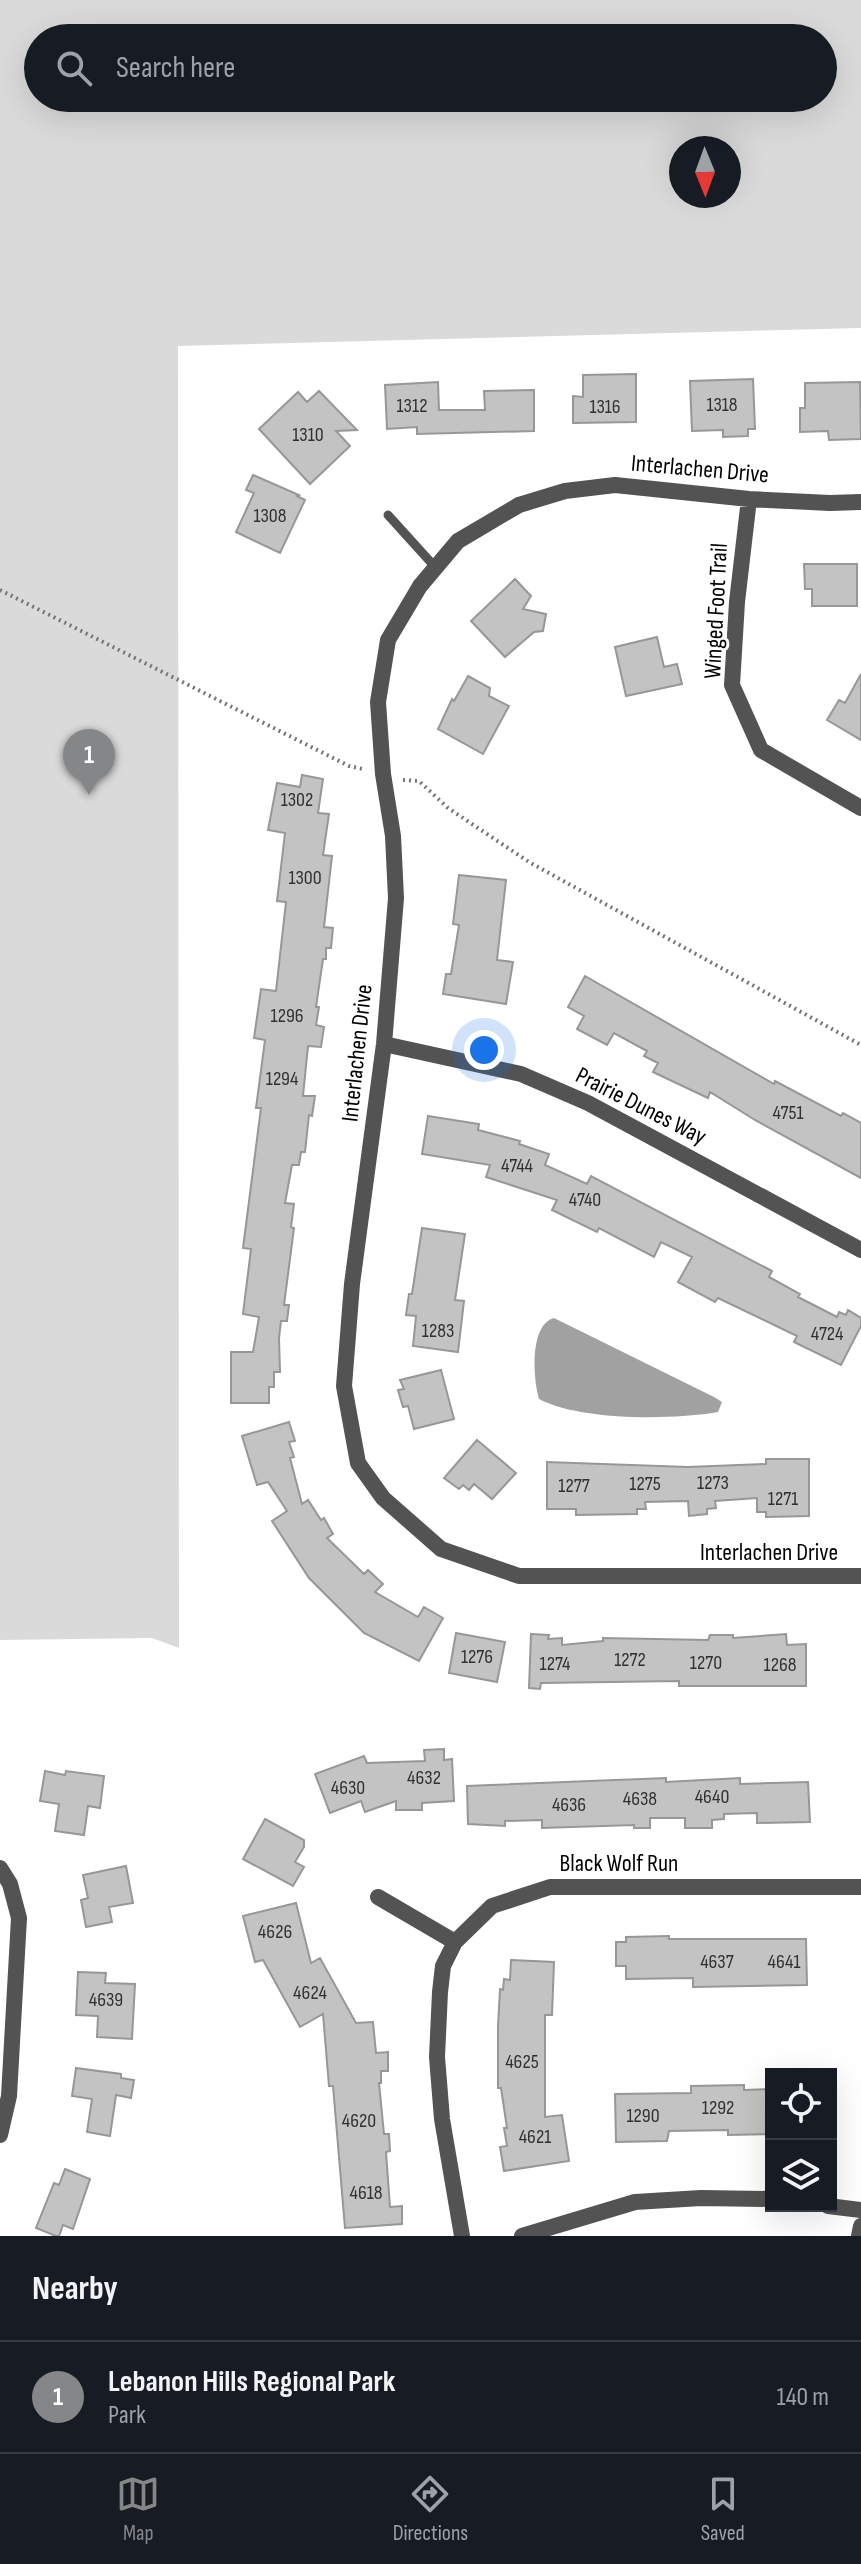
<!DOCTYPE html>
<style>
body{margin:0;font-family:"Sofia Sans Condensed",sans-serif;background:#20242c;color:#f1f3f6}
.controls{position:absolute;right:24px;bottom:24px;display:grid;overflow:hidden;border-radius:0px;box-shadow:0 8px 32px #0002}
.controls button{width:72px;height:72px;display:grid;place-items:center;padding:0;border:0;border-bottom:2px solid #363941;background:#171b24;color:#f1f3f6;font:40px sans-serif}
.compass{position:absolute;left:669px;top:136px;width:72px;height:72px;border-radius:50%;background:#171b24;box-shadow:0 8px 32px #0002;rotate:179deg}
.you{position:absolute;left:484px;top:1050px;width:28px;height:28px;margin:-20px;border:6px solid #fff;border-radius:50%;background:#1a73e8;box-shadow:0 0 0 12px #1a73e833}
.badge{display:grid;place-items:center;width:52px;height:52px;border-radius:50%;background:#858687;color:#fff;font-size:26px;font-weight:700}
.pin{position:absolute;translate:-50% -66px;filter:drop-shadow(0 2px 4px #0008)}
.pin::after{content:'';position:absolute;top:42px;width:28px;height:24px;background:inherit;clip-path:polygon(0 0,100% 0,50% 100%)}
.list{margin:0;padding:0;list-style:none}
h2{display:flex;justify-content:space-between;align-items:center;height:104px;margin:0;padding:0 32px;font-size:34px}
h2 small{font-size:26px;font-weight:400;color:#9ea1a6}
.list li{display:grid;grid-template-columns:52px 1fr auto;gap:24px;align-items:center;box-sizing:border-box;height:112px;padding:0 32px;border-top:2px solid #363941}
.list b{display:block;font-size:30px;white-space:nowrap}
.list p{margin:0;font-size:26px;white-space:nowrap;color:#9ea1a6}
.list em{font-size:26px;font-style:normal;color:#9ea1a6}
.icon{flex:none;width:44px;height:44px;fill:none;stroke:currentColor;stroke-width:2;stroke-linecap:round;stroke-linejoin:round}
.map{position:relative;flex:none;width:861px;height:2236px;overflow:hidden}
.search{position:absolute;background:#171b24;box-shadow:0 8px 32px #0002;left:24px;right:24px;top:24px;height:88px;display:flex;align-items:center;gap:20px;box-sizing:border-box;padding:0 28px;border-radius:44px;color:#9ea1a6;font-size:30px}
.sheet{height:216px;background:#171b24}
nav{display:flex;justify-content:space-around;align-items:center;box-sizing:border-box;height:112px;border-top:2px solid #363941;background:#171b24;font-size:22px;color:#9ea1a6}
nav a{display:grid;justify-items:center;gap:4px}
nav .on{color:#858687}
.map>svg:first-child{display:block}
.green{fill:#dadada;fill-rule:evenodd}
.water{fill:#a1a1a1}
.building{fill:#c3c3c3;stroke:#979797;stroke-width:2}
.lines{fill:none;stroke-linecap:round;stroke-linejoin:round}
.path{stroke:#757575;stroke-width:4;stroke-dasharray:2 4;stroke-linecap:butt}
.lane{stroke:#535353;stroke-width:9}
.street{stroke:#535353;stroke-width:16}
.labels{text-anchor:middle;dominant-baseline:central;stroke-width:6;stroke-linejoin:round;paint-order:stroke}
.number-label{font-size:20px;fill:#313131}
.street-label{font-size:24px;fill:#000;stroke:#fff}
</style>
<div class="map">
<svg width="861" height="2236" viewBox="0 0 861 2236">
<rect width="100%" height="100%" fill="#fff"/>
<path class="green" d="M 0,0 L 861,0 L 861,328 L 178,346 L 179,1648 L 152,1638 L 0,1640 ZM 38,38 L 823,38 L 823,98 L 38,98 ZM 681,148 L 729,148 L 729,196 L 681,196 Z"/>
<path class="water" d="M 554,1318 L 714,1397 L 722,1402 L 718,1412 C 671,1420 581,1421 539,1399 C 533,1379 529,1325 554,1318 Z"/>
<path class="building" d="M 636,374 L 636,422 L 573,423 L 573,396 L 583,397 L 583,375 Z
M 753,379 L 755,429 L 748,429 L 748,436 L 723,437 L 723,430 L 692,431 L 690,381 Z
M 438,382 L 439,410 L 485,410 L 484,391 L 534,390 L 534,431 L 417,434 L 417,427 L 387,429 L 385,385 Z
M 860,382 L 861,439 L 829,440 L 828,431 L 800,432 L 800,408 L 805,408 L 805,383 Z
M 319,391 L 357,430 L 336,431 L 350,446 L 310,484 L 259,429 L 298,392 L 307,402 Z
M 253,475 L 299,495 L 297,496 L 305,500 L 280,553 L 236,532 L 254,493 L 246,490 Z
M 804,564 L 857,564 L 857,606 L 812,606 L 812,589 L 805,589 Z
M 515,579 L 531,596 L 523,609 L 546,614 L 543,631 L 534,632 L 505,657 L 471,621 Z
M 657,637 L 664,667 L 677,664 L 682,684 L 626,696 L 615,647 Z
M 861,674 L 861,740 L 827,720 L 839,700 L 845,703 Z
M 468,676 L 490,688 L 489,696 L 509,706 L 483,754 L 438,729 L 452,699 L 454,701 Z
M 302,775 L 323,779 L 318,813 L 329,814 L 323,855 L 332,856 L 324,927 L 333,928 L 331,948 L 326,948 L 326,959 L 323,959 L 316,1007 L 319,1007 L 316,1025 L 324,1027 L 321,1047 L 308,1046 L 303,1096 L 315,1096 L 312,1116 L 309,1115 L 305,1152 L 301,1152 L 299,1165 L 292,1165 L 285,1203 L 294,1204 L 291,1227 L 294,1228 L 284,1305 L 289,1305 L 287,1321 L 281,1321 L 279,1338 L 280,1372 L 274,1372 L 274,1387 L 269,1387 L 269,1403 L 231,1403 L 231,1352 L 253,1352 L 259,1317 L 243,1314 L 251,1249 L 243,1248 L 261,1108 L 256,1108 L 265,1040 L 254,1038 L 261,989 L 276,991 L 286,902 L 277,901 L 285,833 L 268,830 L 277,783 L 300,787 Z
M 459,875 L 506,880 L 497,960 L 513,962 L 506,1004 L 443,994 L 446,974 L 451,974 L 459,925 L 453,924 Z
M 585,976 L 774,1084 L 775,1081 L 841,1116 L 843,1113 L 861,1123 L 861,1178 L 755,1120 L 710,1092 L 708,1098 L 653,1072 L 658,1063 L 644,1056 L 647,1051 L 614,1033 L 607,1045 L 577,1029 L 584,1016 L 568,1007 Z
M 428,1116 L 479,1124 L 478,1130 L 520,1141 L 519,1144 L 549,1154 L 545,1165 L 587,1184 L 591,1176 L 772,1271 L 769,1277 L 800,1294 L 798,1297 L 837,1317 L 839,1312 L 846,1315 L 848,1310 L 861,1318 L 861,1326 L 841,1365 L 794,1342 L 797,1336 L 718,1298 L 715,1302 L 678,1282 L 692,1257 L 661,1242 L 654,1257 L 599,1228 L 597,1232 L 552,1210 L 557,1200 L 486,1177 L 490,1165 L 422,1154 Z
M 422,1228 L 465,1234 L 455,1300 L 464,1301 L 458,1352 L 413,1346 L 416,1316 L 406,1315 L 409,1294 L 412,1294 Z
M 441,1370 L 454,1419 L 414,1429 L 408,1406 L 403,1407 L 398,1390 L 404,1389 L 400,1380 Z
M 289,1422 L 295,1441 L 289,1442 L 294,1457 L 290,1458 L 302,1504 L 308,1500 L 321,1520 L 324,1518 L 333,1534 L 327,1538 L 364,1574 L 368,1570 L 383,1584 L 375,1592 L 418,1617 L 424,1607 L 443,1618 L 419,1661 L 364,1633 L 309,1578 L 272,1521 L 287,1511 L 268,1482 L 257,1485 L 242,1436 Z
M 477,1440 L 516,1473 L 492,1499 L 474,1484 L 469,1490 L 463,1485 L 459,1489 L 444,1478 Z
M 766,1459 L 809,1459 L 809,1516 L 766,1517 L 766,1512 L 757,1512 L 757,1498 L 715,1501 L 716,1508 L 707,1509 L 707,1514 L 689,1516 L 688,1501 L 645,1502 L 646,1509 L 637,1509 L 637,1514 L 576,1515 L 576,1509 L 547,1509 L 547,1462 L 688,1467 L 766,1464 Z
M 456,1633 L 505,1642 L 497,1682 L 449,1673 Z
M 531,1634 L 549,1635 L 548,1639 L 562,1638 L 562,1645 L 603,1641 L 603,1638 L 708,1640 L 710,1635 L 733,1635 L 733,1638 L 786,1634 L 787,1645 L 806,1644 L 806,1686 L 679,1686 L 679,1681 L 541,1683 L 540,1689 L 529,1688 Z
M 444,1749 L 444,1760 L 452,1759 L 454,1801 L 422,1803 L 422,1810 L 396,1810 L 396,1801 L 365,1812 L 361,1801 L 330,1813 L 315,1774 L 364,1756 L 367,1763 L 425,1761 L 424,1750 Z
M 45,1771 L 65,1775 L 66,1771 L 104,1776 L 100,1808 L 88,1806 L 84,1835 L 55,1831 L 59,1804 L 40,1801 Z
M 666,1778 L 666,1782 L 740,1778 L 740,1784 L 808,1782 L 810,1822 L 757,1823 L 757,1813 L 724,1814 L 724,1819 L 712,1820 L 712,1828 L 685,1828 L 685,1818 L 650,1818 L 650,1828 L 634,1828 L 634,1825 L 542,1828 L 542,1820 L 505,1821 L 505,1826 L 468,1824 L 467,1786 Z
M 265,1819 L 304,1840 L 304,1847 L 295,1862 L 304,1867 L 293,1886 L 243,1859 Z
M 126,1866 L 133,1903 L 109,1907 L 112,1922 L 86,1927 L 81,1900 L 88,1898 L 83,1875 Z
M 296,1903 L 311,1963 L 320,1958 L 356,2023 L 373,2022 L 376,2053 L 388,2052 L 388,2071 L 381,2071 L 381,2083 L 379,2083 L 384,2134 L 389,2134 L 390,2151 L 386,2152 L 390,2207 L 402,2206 L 402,2224 L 345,2228 L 333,2086 L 329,2086 L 323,2014 L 300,2027 L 263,1960 L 255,1962 L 243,1916 Z
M 669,1936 L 669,1939 L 806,1939 L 807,1985 L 693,1987 L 693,1978 L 626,1979 L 626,1966 L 616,1966 L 616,1942 L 626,1942 L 626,1937 Z
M 511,1960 L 554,1962 L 552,2015 L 545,2015 L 545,2117 L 562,2115 L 569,2161 L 504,2171 L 500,2147 L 507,2146 L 504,2128 L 507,2128 L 501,2088 L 498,2088 L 498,2026 L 500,1989 L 503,1990 L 504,1979 L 510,1980 Z
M 78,1972 L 106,1973 L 105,1983 L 135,1984 L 132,2039 L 97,2037 L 98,2016 L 76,2015 Z
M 76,2068 L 121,2074 L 121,2078 L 134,2080 L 131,2098 L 116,2095 L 110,2136 L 87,2132 L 92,2099 L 72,2096 Z
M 744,2085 L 744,2090 L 771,2089 L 771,2134 L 728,2135 L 728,2130 L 669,2131 L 667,2141 L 616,2142 L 615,2094 L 691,2093 L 691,2086 Z
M 65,2169 L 90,2179 L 73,2229 L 63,2225 L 59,2236 L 56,2236 L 36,2228 L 54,2183 L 59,2185 Z"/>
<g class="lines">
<path class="path" d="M 0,590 L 349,766 L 363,769
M 403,780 L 419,781 L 448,808 L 529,862 L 861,1045"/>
<path class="lane" d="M 388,515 L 436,568"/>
<path class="street" d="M 749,499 L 737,602 L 732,685 L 761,750 L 861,808
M 861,502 L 830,503 L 749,499 L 615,485 L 565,491 L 519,505 L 458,541 L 420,586 L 388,640 L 378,702 L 383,774 L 393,836 L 396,898 L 384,1044 L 352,1284 L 344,1386 L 358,1463 L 383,1498 L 441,1549 L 519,1576 L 861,1576
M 384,1044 L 521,1074 L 588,1103 L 861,1250
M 0,1868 L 10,1884 L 19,1918 L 9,2096 L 0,2135
M 378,1897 L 455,1942
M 828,2206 L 861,2210
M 462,2236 L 442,2119 L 437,2057 L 440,1992 L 443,1966 L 455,1942 L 492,1906 L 550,1887 L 861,1887
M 522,2236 L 635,2202 L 701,2198 L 771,2199
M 859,2236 L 861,2226"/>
</g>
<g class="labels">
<g class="number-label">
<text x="722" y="405">1318</text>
<text x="412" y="406">1312</text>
<text x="605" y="407">1316</text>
<text x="308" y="435">1310</text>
<text x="270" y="516">1308</text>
<text x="297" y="800">1302</text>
<text x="305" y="878">1300</text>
<text x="287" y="1016">1296</text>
<text x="282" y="1079">1294</text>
<text x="788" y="1113">4751</text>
<text x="517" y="1166">4744</text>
<text x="585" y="1200">4740</text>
<text x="438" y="1331">1283</text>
<text x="827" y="1334">4724</text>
<text x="713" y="1483">1273</text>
<text x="645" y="1484">1275</text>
<text x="574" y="1486">1277</text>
<text x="783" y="1499">1271</text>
<text x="477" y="1657">1276</text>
<text x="630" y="1660">1272</text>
<text x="706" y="1663">1270</text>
<text x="555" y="1664">1274</text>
<text x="780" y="1665">1268</text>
<text x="424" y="1778">4632</text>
<text x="348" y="1788">4630</text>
<text x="712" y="1797">4640</text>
<text x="640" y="1799">4638</text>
<text x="569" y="1805">4636</text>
<text x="275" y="1932">4626</text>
<text x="717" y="1962">4637</text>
<text x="784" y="1962">4641</text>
<text x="310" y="1993">4624</text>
<text x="106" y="2000">4639</text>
<text x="522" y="2062">4625</text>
<text x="718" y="2108">1292</text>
<text x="643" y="2116">1290</text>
<text x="359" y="2121">4620</text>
<text x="535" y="2137">4621</text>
<text x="366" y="2193">4618</text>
</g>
<g class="street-label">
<text transform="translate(700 469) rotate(5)">Interlachen Drive</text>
<text transform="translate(716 611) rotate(-87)">Winged Foot Trail</text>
<text transform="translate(357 1053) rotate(-84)">Interlachen Drive</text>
<text transform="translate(641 1106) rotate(27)">Prairie Dunes Way</text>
<text x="769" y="1552">Interlachen Drive</text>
<text x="619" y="1863">Black Wolf Run</text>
</g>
</g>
</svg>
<div class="controls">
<button><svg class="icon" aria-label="locate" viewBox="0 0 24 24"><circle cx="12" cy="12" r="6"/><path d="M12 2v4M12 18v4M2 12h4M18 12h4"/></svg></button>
<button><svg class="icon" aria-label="layers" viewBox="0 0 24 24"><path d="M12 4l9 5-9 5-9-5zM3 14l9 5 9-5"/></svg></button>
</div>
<svg class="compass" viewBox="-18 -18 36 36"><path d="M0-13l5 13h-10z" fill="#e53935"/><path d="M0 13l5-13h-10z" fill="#9ea1a6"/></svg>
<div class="you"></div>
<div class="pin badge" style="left:89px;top:795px">1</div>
<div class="search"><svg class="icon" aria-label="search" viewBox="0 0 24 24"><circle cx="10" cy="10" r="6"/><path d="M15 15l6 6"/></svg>Search here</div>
</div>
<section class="sheet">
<h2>Nearby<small></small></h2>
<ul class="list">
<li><span class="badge">1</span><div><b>Lebanon Hills Regional Park</b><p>Park</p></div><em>140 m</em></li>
</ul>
</section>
<nav>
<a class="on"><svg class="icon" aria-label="map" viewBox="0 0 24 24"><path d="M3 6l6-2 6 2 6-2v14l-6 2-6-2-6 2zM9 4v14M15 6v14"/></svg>Map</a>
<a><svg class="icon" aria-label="directions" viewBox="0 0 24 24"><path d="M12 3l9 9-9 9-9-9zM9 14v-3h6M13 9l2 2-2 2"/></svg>Directions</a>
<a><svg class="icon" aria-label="saved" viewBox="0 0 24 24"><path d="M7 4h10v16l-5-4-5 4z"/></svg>Saved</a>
</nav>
